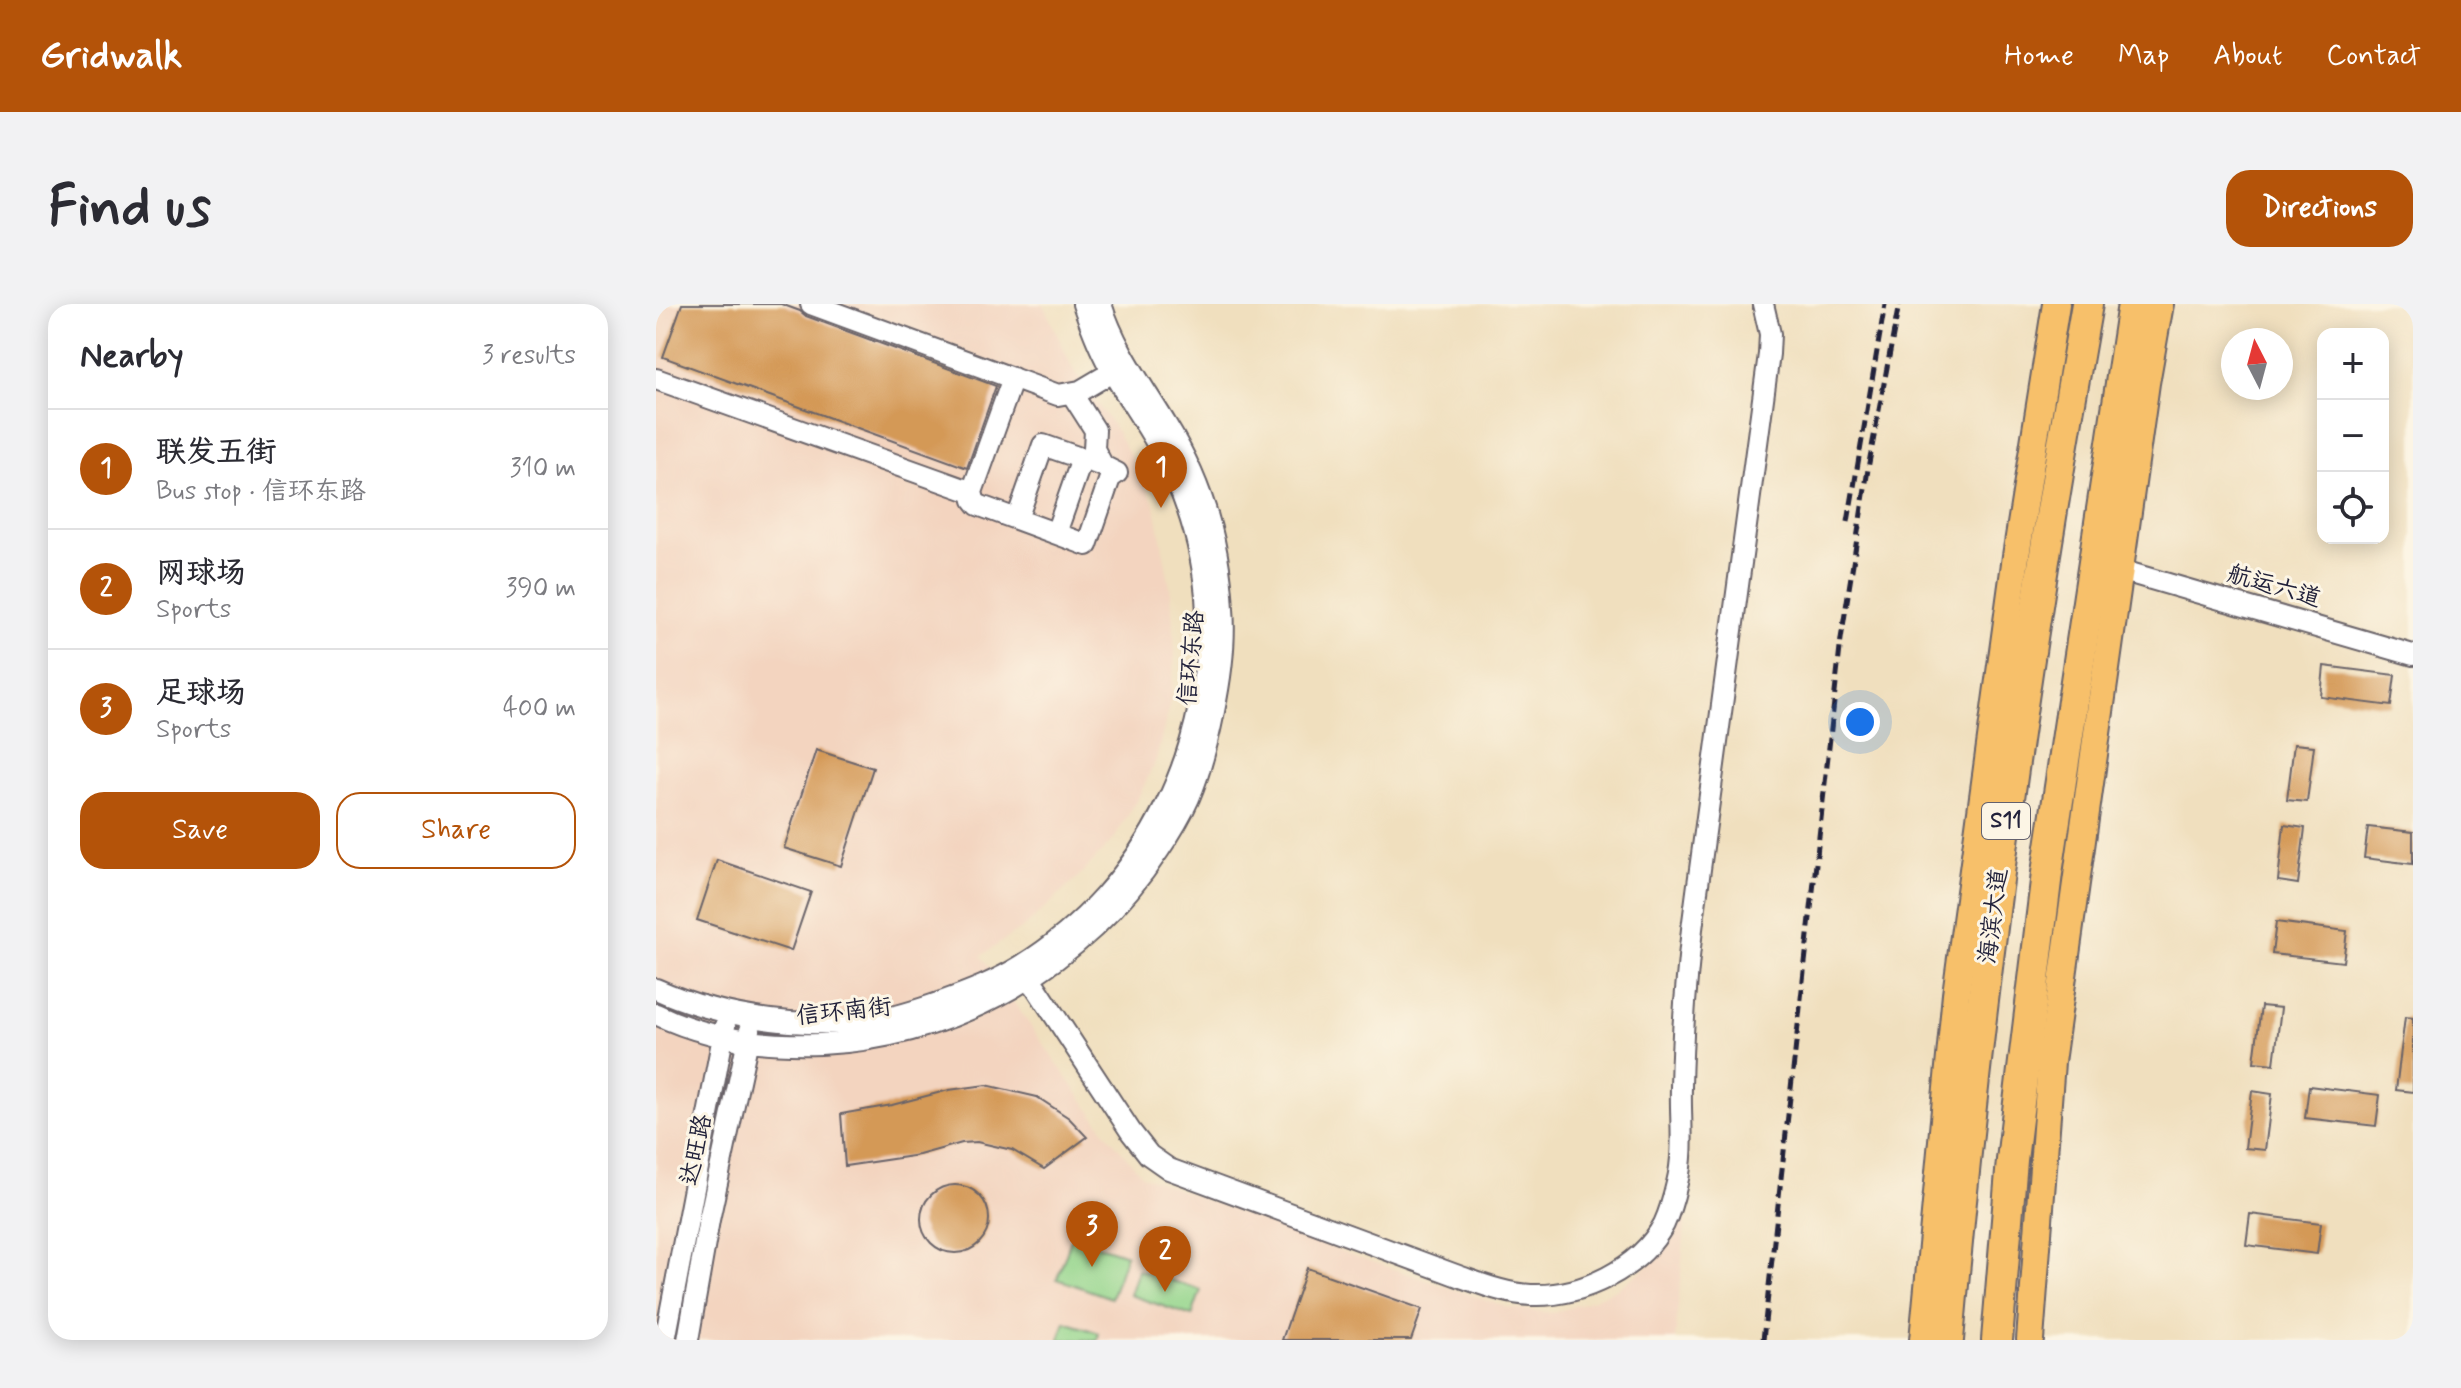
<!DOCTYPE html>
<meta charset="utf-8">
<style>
body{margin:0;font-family:Mynerve,"LXGW WenKai TC",sans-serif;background:#f2f2f3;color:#2b2b33}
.controls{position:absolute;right:24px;top:24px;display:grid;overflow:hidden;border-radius:16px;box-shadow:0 4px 20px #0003}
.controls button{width:72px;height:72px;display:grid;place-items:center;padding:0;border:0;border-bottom:2px solid #e1e1e2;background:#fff;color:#2b2b33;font:40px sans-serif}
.compass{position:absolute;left:1565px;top:24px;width:72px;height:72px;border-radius:50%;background:#fff;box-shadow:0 4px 20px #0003;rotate:354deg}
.you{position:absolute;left:1204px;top:418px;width:28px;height:28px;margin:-20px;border:6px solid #fff;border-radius:50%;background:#1a73e8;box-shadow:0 0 0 12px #1a73e833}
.badge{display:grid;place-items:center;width:52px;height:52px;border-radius:50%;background:#b45309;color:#fff;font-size:26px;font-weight:700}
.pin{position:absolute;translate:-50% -66px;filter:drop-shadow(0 2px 4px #0008)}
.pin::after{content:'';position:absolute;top:42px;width:28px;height:24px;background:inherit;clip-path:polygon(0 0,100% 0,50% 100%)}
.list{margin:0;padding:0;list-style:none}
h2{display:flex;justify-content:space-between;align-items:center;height:104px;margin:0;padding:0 32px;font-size:34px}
h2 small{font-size:26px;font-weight:400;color:#7c7c81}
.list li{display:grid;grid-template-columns:52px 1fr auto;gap:24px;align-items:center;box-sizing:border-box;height:120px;padding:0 32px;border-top:2px solid #e1e1e2}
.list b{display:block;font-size:30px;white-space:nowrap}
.list p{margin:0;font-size:26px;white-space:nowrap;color:#7c7c81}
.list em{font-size:26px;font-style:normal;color:#7c7c81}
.actions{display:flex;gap:16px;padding:24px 32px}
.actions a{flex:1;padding:18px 0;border:2px solid #b45309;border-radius:24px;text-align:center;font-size:28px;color:#b45309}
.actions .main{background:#b45309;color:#fff}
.icon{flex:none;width:44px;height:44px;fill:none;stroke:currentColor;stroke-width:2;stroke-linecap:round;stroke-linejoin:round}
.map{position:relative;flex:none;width:1757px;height:1036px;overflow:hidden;border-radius:24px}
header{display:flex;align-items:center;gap:48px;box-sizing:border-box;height:112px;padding:0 40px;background:#b45309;color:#fff}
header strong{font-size:38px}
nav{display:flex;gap:44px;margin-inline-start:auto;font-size:28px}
.intro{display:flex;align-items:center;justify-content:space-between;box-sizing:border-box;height:192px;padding:0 48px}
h1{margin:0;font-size:56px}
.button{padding:20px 36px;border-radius:24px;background:#b45309;color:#fff;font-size:28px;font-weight:700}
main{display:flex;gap:48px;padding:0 48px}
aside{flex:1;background:#fff;border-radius:24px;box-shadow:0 4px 20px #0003}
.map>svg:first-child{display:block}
.built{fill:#f3d4bf}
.green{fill:#95d68d;stroke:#5c7c64;stroke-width:2}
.building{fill:#d49956}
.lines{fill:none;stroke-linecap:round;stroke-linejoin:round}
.minor-casing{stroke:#6a6469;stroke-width:24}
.major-casing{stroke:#6a6469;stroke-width:30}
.highway-casing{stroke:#6a6469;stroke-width:34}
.minor{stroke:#fff;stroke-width:20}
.major{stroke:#f7c06b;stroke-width:26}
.highway{stroke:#f7c06b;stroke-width:30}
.rail{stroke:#22223b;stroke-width:5;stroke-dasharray:12 6;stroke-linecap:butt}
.labels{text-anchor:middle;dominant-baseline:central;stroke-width:6;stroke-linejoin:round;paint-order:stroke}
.shield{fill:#fcf5e5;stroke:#63616e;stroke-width:2}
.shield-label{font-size:22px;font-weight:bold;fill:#22223b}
.street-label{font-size:24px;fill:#22223b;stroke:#fcf5e5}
</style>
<header>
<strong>Gridwalk</strong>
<nav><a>Home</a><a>Map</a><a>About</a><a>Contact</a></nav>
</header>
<div class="intro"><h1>Find us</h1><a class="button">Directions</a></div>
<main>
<aside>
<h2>Nearby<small>3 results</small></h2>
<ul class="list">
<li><span class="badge">1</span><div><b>联发五街</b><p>Bus stop · 信环东路</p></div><em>310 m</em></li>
<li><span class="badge">2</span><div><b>网球场</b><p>Sports</p></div><em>390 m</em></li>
<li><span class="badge">3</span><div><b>足球场</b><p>Sports</p></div><em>400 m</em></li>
</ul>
<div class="actions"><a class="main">Save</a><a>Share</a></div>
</aside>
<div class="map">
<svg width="1757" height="1036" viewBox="0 0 1757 1036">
<rect width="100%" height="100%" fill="#fcf5e5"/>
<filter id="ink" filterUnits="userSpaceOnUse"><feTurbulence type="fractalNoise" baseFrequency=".0125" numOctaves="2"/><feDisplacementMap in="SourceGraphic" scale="16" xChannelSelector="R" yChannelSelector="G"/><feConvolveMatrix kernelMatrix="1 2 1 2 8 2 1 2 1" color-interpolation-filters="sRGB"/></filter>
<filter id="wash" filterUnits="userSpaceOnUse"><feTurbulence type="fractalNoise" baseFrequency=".006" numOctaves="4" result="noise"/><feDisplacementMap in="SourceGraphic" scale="32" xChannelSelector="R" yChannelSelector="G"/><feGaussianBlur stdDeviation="1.8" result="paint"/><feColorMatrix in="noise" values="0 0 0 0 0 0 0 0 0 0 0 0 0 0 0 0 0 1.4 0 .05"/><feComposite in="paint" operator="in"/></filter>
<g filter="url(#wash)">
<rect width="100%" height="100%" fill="#f0dfbe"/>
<path class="built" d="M 0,0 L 387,0 L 417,65 L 460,126 L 485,170 L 499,202 L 515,289 L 519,350 L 515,394 L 500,456 L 482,494 L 458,535 L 421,574 L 373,619 L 325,652 L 451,830 L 487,872 L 690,949 L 853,1004 L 897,1009 L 934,997 L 962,984 L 1003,954 L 1030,910 L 1019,1036 L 0,1036 Z"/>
<path class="green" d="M 416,933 L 470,951 L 455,994 L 401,975 Z
M 482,966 L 545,986 L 536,1012 L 474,991 Z
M 409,1018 L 443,1029 L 441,1036 L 403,1036 Z"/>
<g id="blocks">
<path class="building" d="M 26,0 L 125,0 L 144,7 L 150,12 L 340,82 L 311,164 L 7,53 Z
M 1668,362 L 1739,371 L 1735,402 L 1665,393 Z
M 1638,440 L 1658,442 L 1651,498 L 1631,496 Z
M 160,446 L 217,464 L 185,562 L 128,544 Z
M 1628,521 L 1649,524 L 1642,580 L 1622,577 Z
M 1712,523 L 1757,528 L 1757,560 L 1708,554 Z
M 61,556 L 155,588 L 135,647 L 41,616 Z
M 1620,618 L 1691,627 L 1687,658 L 1616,650 Z
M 1605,702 L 1625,704 L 1618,760 L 1598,758 Z
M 1749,713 L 1757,714 L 1757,788 L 1740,786 Z
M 330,781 L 381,793 L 413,814 L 431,833 L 388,865 L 356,846 L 321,838 L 306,839 L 263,851 L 189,862 L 185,810 L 236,801 L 293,786 Z
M 1653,782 L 1724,791 L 1720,822 L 1649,814 Z
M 1596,787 L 1616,790 L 1609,846 L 1589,844 Z
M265 915a34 34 0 1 1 68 0a34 34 0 1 1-68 0Z
M 1594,910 L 1665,919 L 1661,950 L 1590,941 Z
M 651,964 L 766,1005 L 755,1036 L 626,1036 Z"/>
</g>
</g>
<g filter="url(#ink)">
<use href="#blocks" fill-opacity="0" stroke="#6a6469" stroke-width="2"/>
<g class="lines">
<defs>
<path id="minor" d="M 155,0 L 402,91 L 424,87 L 468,61
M 357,74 L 316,188 L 318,196 L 322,201 L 431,241 L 454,174 L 461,169 L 447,162 L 387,141 L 361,215
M 0,75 L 316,188
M 416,90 L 439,126 L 438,145 L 447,162
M 400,229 L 426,155
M 1464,266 L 1757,351
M 366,662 L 475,828 L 493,851 L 513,865 L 805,973 C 828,981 851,990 875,991 C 925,993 984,965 1008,920 C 1014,907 1018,892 1021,879 C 1029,848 1024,815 1025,783 C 1026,730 1030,678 1036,625 L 1113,50 L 1114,30 L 1107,0
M 0,685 C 42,704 88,714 134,718 C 164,720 195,720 225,715 C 246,712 268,704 288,697 C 315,687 341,677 365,662 C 491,584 561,439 550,292 C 546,250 535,208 517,170 C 502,136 478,104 459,72 C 445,49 436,25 427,0
M 0,710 C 51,735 109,742 165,740 C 301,734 428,660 503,546 C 514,530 525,512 533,494 C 545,466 552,437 558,407 C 565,373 570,339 567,305 C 564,240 545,177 511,122 C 487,82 459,45 445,0
M 9,1036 L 69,722
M 32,1036 L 53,916 L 94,726"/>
<path id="major" d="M 1267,1036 L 1300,690 L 1360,252 L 1400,0
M 1374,1036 L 1395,758 L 1490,79 L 1504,0"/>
<path id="highway" d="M 1292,1036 C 1322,689 1370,343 1431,0
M 1341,1036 L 1356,856 L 1391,569 L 1477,0"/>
</defs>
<use href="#minor" class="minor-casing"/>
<use href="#major" class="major-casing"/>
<use href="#highway" class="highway-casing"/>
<use href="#minor" class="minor"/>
<use href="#major" class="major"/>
<use href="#highway" class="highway"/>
<path class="rail" d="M 1192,218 L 1229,0
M 1107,1036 L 1185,335 L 1213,159 L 1243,0"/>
</g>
</g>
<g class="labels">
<rect class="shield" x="1326" y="499" width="48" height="36" rx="6"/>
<g class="shield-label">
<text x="1350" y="517">S11</text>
</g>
<g class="street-label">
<text transform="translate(1618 283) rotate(16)">航运六道</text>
<text transform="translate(536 354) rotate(-85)">信环东路</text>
<text transform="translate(1338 612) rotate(-83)">海滨大道</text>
<text transform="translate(188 708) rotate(-6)">信环南街</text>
<text transform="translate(41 846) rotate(-78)">达旺路</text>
</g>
</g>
</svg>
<div class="controls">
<button>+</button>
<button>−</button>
<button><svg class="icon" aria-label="locate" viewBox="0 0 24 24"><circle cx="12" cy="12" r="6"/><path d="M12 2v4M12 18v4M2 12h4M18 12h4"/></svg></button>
</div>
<svg class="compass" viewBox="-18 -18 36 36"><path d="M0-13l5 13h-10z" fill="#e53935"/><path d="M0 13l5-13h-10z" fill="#7c7c81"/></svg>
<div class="you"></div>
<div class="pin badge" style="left:505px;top:204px">1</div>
<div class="pin badge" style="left:509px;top:988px">2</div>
<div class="pin badge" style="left:436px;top:963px">3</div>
</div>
</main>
